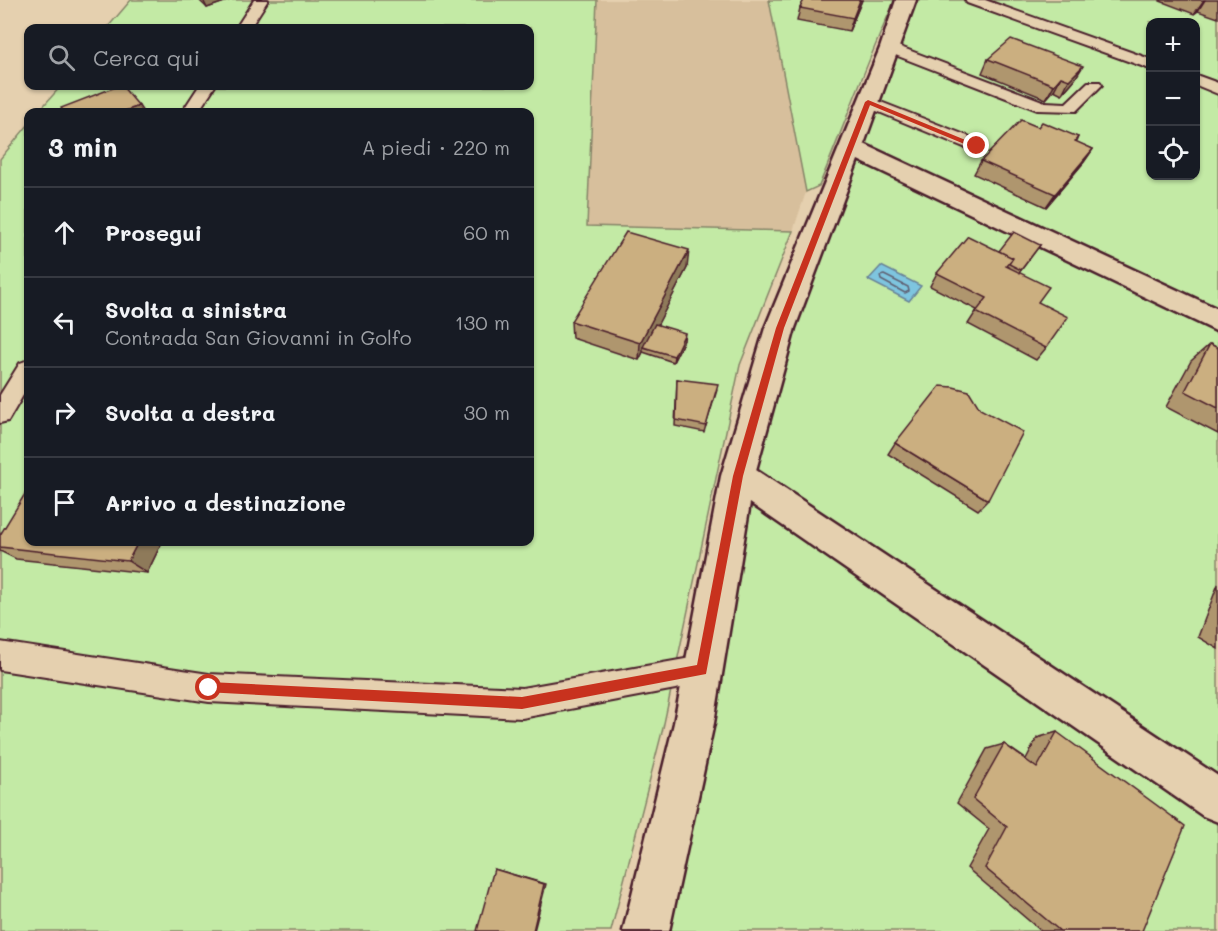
<!DOCTYPE html>
<html lang="it">
<meta charset="utf-8">
<style>
body{margin:0;font-family:Mali,sans-serif;background:#20242c;color:#f1f3f6}
.controls{position:absolute;right:18px;top:18px;display:grid;overflow:hidden;border-radius:12px;box-shadow:0 2px 4px #0004}
.controls button{width:54px;height:54px;display:grid;place-items:center;padding:0;border:0;border-bottom:2px solid #363941;background:#171b24;color:#f1f3f6;font:30px sans-serif}
.stop{position:absolute;width:18px;height:18px;margin:-14px;border:4px solid #c8321e;border-radius:50%;background:#fff}
.stop.end{background:#c8321e;border-color:#fff;box-shadow:0 2px 6px #0008}
.list{margin:0;padding:0;list-style:none}
h2{display:flex;justify-content:space-between;align-items:center;height:78px;margin:0;padding:0 24px;font-size:26px}
h2 small{font-size:20px;font-weight:400;color:#9ea1a6}
.list li{display:grid;grid-template-columns:39px 1fr auto;gap:18px;align-items:center;box-sizing:border-box;height:90px;padding:0 24px;border-top:2px solid #363941}
.list b{display:block;font-size:22px;white-space:nowrap}
.list p{margin:0;font-size:20px;white-space:nowrap;color:#9ea1a6}
.list em{font-size:20px;font-style:normal;color:#9ea1a6}
.icon{flex:none;width:33px;height:33px;fill:none;stroke:currentColor;stroke-width:2;stroke-linecap:round;stroke-linejoin:round}
.map{position:relative;flex:none;width:1218px;height:931px;overflow:hidden}
.search{position:absolute;background:#171b24;box-shadow:0 2px 4px #0004;left:24px;top:24px;width:510px;height:66px;display:flex;align-items:center;gap:15px;box-sizing:border-box;padding:0 21px;border-radius:12px;color:#9ea1a6;font-size:22px}
.panel{position:absolute;background:#171b24;box-shadow:0 2px 4px #0004;left:24px;top:108px;width:510px;height:438px;border-radius:12px}
.map>svg:first-child{display:block}
.built{fill:#d7bf9c}
.green{fill:#c3eaa5;stroke:#868468;stroke-width:1.5;fill-rule:evenodd}
.water{fill:#7ec5df;stroke:#698397;stroke-width:1.5}
.lines{fill:none;stroke-linecap:round;stroke-linejoin:round}
.shore{stroke:#5f6173;stroke-width:1.5}
.lane-casing{stroke:#4a1f2b;stroke-width:4}
.street-casing{stroke:#4a1f2b;stroke-width:5}
.lane{fill:#e5d0af;fill-rule:evenodd}
.street{fill:#e5d0af;fill-rule:evenodd}
.wall{fill:#af966e;stroke:#4a1f2b;stroke-width:1.5}
.shaded-wall{fill:#8e7a5a;stroke:#4a1f2b;stroke-width:1.5}
.building{fill:#cbaf80;stroke:#4a1f2b;stroke-width:1.5}
.route{fill:#c8321e}
</style>
<div class="map">
<svg width="1218" height="931" viewBox="0 0 1218 931">
<rect width="100%" height="100%" fill="#e5d0af"/>
<filter id="ink" filterUnits="userSpaceOnUse"><feTurbulence type="fractalNoise" baseFrequency=".0167" numOctaves="2"/><feDisplacementMap in="SourceGraphic" scale="12" xChannelSelector="R" yChannelSelector="G"/><feConvolveMatrix kernelMatrix="1 2 1 2 8 2 1 2 1" color-interpolation-filters="sRGB"/></filter>
<g filter="url(#ink)">
<path class="built" d="M 597,0 L 769,0 L 806,192 L 793,231 L 587,226 Z"/>
<path class="green" d="M 131,0 L 597,0 L 587,226 L 793,231 L 740,365 L 663,728 L 611,931 L 0,931 L 0,159 L 28,125 L 28,542 L 530,542 L 530,112 L 38,112 L 61,86 L 530,86 L 530,28 L 107,28 Z
M 769,0 L 895,0 C 867,61 845,124 819,186 L 806,192 Z
M 911,0 L 1218,0 L 1218,931 L 656,931 L 746,472 L 798,299 ZM 1150,22 L 1196,22 L 1196,176 L 1150,176 Z"/>
<path class="water" d="M 881,266 L 921,286 L 909,301 L 868,280 Z"/>
<g class="lines">
<path class="shore" d="M 884,275 L 908,287 L 909,291 L 905,293 L 881,280 L 880,276 Z"/>
<defs>
<path id="lane" d="M 254,0 L 268,0 L 250,28 L 236,28 Z
M 965,0 L 985,0 L 1150,59 L 1150,69 L 967,3 Z
M 890,43 L 1045,102 L 1066,103 L 1088,82 L 1100,82 L 1102,85 L 1076,111 L 1037,110 L 885,51 L 882,48 Z
M 1196,75 L 1218,83 L 1218,94 L 1196,85 Z
M 199,86 L 215,86 L 198,112 L 182,112 Z
M 868,97 L 983,142 L 986,146 L 983,150 L 971,150 L 862,105 L 860,102 L 862,99 Z
M 28,360 L 28,387 L 8,421 L 0,423 L 0,395 L 20,363 Z
M 0,642 L 209,674 L 522,688 L 702,656 L 712,660 L 716,670 L 712,680 L 702,684 L 522,718 L 209,702 L 0,670 Z"/>
<path id="street" d="M 896,0 L 916,0 L 864,144 L 1218,309 L 1218,332 L 858,160 L 795,328 L 756,470 L 1218,776 L 1218,822 L 1203,816 L 750,503 L 714,723 L 669,931 L 623,931 L 674,723 L 721,476 L 765,328 L 880,48 Z"/>
</defs>
<use href="#lane" class="lane-casing"/>
<use href="#street" class="street-casing"/>
<use href="#lane" class="lane"/>
<use href="#street" class="street"/>
</g>
<path class="wall" d="M 199,0 L 230,0 L 207,8 Z
M 804,0 L 862,0 L 849,31 L 797,21 L 800,8 Z
M 1160,0 L 1218,0 L 1218,18 L 1198,11 L 1194,14 L 1160,1 Z
M 988,59 L 1075,79 L 1062,94 L 1054,90 L 1046,99 L 982,73 Z
M 1038,127 L 1078,137 L 1076,142 L 1093,149 L 1084,162 L 1046,207 L 974,174 L 981,161 Z
M 1040,245 L 1019,273 L 1038,302 L 1046,348 L 1036,360 L 968,324 L 977,310 L 930,286 L 937,273 L 999,251 Z
M 687,268 L 657,325 L 684,340 L 673,362 L 643,352 L 639,360 L 572,338 L 571,321 Z
M 1210,344 L 1218,348 L 1218,434 L 1166,407 L 1191,361 Z
M 677,379 L 717,390 L 704,432 L 675,426 Z
M 895,443 L 988,500 L 978,510 L 888,454 Z
M 0,535 L 28,542 L 162,542 L 147,573 L 16,559 L 0,551 Z
M 1218,584 L 1218,649 L 1198,637 Z
M 1057,732 L 1142,931 L 1041,931 L 967,868 L 989,829 L 957,803 L 987,749 L 1004,744 L 1026,759 L 1037,738 Z"/>
<path class="shaded-wall" d="M 203,0 L 230,0 L 207,8 Z
M 860,0 L 862,0 L 849,31 L 853,18 Z
M 1204,0 L 1205,0 L 1198,11 L 1194,14 Z
M 1083,66 L 1075,79 L 1062,94 L 1069,80 Z
M 1061,77 L 1054,90 L 1046,99 L 1054,85 Z
M 139,106 L 143,112 L 122,112 Z
M 1093,149 L 1084,162 L 1046,207 L 1055,194 Z
M 689,250 L 687,268 L 646,347 L 643,347 L 643,352 L 639,360 L 640,343 Z
M 685,333 L 684,340 L 673,362 L 674,356 Z
M 138,542 L 162,542 L 147,573 L 128,561 Z
M 494,869 L 546,884 L 534,931 L 533,931 Z"/>
<path class="building" d="M 804,0 L 860,0 L 853,18 L 800,8 Z
M 1011,39 L 1083,66 L 1069,80 L 1061,77 L 1054,85 L 988,59 Z
M 118,86 L 122,86 L 139,106 L 122,112 L 64,112 L 61,108 Z
M 1021,120 L 1038,127 L 1042,122 L 1078,137 L 1075,141 L 1093,149 L 1055,194 L 981,161 Z
M 626,232 L 689,250 L 640,343 L 571,321 Z
M 1014,232 L 1040,245 L 1021,270 L 1009,264 L 1013,258 L 999,251 Z
M 968,236 L 1013,258 L 1006,266 L 1049,287 L 1038,302 L 1068,317 L 1046,348 L 976,312 L 987,298 L 937,273 Z
M 655,324 L 685,333 L 674,356 L 643,347 Z
M 1210,344 L 1218,348 L 1218,408 L 1185,391 Z
M 677,379 L 718,384 L 706,426 L 676,420 Z
M 940,386 L 953,387 L 969,391 L 980,409 L 1023,432 L 988,500 L 895,443 Z
M 28,489 L 28,542 L 138,542 L 128,561 L 0,547 L 0,535 Z
M 1057,732 L 1185,826 L 1142,931 L 1060,931 L 985,868 L 1007,827 L 973,799 L 1004,744 L 1037,768 Z
M 494,869 L 544,884 L 533,931 L 477,931 Z"/>
</g>
<path class="route" d="M 868,100 L 980,146 L 974,148 L 870,105 L 784,328 L 743,476 L 706,674 L 522,709 L 205,692 L 205,684 L 209,682 L 522,697 L 697,665 L 733,476 L 776,328 L 865,102 Z"/>
</svg>
<div class="controls">
<button>+</button>
<button>−</button>
<button><svg class="icon" aria-label="locate" viewBox="0 0 24 24"><circle cx="12" cy="12" r="6"/><path d="M12 2v4M12 18v4M2 12h4M18 12h4"/></svg></button>
</div>
<div class="stop" style="left:209px;top:688px"></div>
<div class="stop end" style="left:977px;top:146px"></div>
<div class="search"><svg class="icon" aria-label="search" viewBox="0 0 24 24"><circle cx="10" cy="10" r="6"/><path d="M15 15l6 6"/></svg>Cerca qui</div>
<section class="panel">
<h2>3 min<small>A piedi · 220 m</small></h2>
<ul class="list">
<li><svg class="icon" aria-label="ahead" viewBox="0 0 24 24"><path d="M12 20V5M6 11l6-6 6 6"/></svg><div><b>Prosegui</b></div><em>60 m</em></li>
<li><svg class="icon" aria-label="left" viewBox="0 0 24 24"><path d="M17 20v-9H6M10 6l-5 5 5 5"/></svg><div><b>Svolta a sinistra</b><p>Contrada San Giovanni in Golfo</p></div><em>130 m</em></li>
<li><svg class="icon" aria-label="right" viewBox="0 0 24 24"><path d="M7 20v-9h11M14 6l5 5-5 5"/></svg><div><b>Svolta a destra</b></div><em>30 m</em></li>
<li><svg class="icon" aria-label="arrive" viewBox="0 0 24 24"><path d="M6 21V4h12l-3 4 3 4H6"/></svg><div><b>Arrivo a destinazione</b></div></li>
</ul>
</section>
</div>
